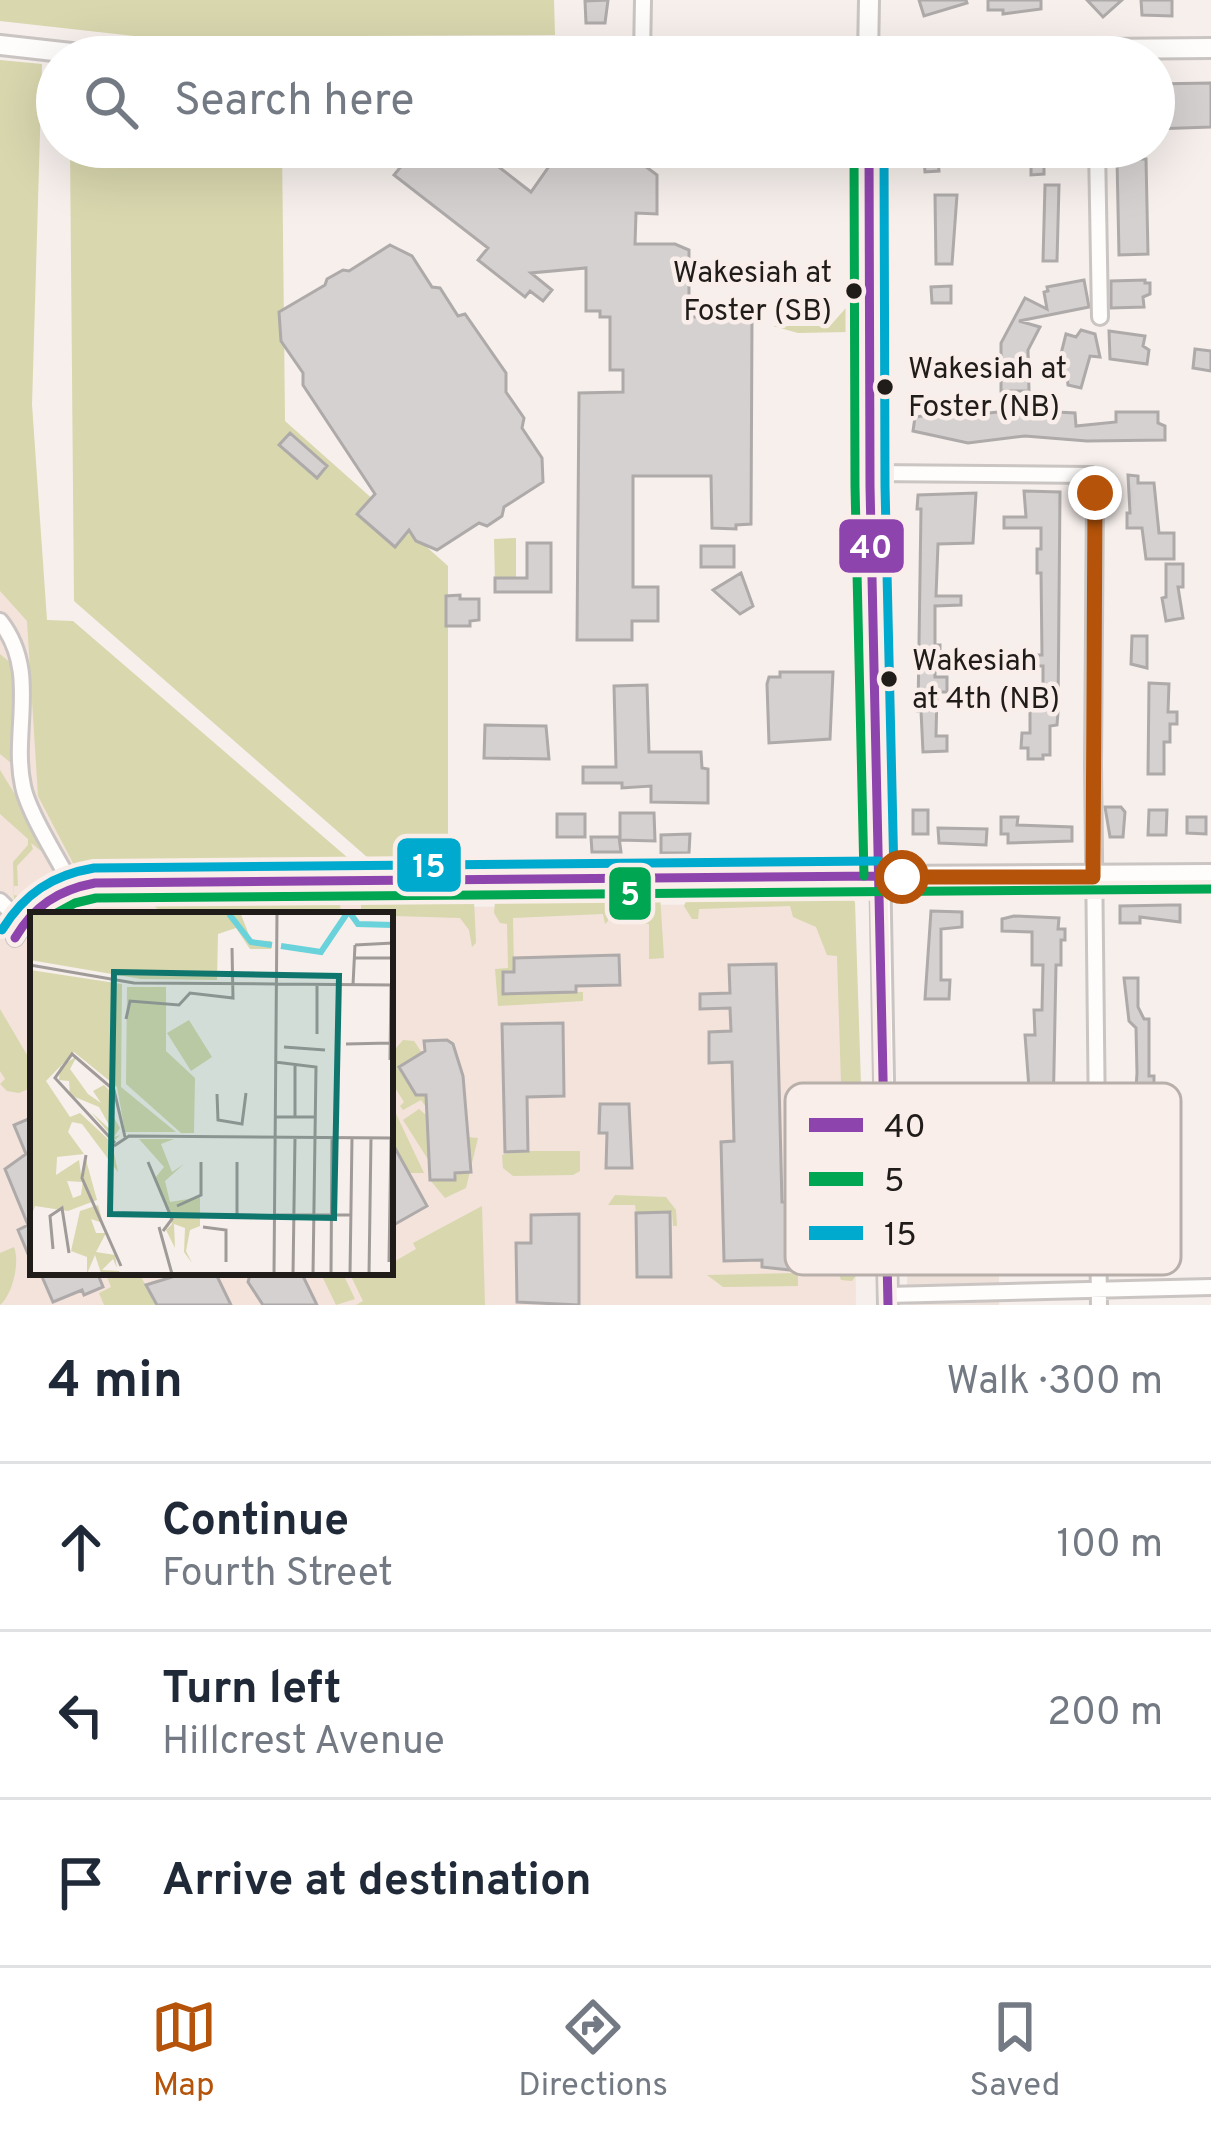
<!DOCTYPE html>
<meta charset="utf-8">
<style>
body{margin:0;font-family:Overpass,sans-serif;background:#f2f2f3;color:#1f2937}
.stop{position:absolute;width:36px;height:36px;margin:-27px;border:9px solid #b45309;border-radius:50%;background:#fff}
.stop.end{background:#b45309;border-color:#fff;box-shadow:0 3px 12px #0008}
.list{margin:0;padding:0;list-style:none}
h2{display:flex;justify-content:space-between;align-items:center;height:156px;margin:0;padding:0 48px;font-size:51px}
h2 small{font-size:39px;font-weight:400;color:#747a83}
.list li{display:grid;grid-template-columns:78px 1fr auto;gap:36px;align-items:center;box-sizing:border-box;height:168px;padding:0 48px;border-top:3px solid #e0e1e3}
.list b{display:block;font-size:45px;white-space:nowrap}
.list p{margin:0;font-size:39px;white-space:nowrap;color:#747a83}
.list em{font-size:39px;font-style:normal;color:#747a83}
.icon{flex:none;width:66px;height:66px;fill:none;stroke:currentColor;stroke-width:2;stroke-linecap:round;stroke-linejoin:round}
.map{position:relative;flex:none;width:1211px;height:1305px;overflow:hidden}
.search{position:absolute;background:#fff;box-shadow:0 12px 48px #0002;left:36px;right:36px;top:36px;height:132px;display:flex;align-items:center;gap:30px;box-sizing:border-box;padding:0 42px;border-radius:66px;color:#747a83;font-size:45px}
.sheet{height:660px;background:#fff}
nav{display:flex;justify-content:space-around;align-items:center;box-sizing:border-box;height:168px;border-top:3px solid #e0e1e3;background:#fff;font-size:33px;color:#747a83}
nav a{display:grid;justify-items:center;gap:6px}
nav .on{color:#b45309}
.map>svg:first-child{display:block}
.built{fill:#eee2db}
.education{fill:#f3e3db;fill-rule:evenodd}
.green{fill:#d8d7ae}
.building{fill:#d5d1d0;stroke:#aeaaa9;stroke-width:3}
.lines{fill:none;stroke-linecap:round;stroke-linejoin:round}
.street-casing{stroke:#cac5c2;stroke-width:20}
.secondary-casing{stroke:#cac5c2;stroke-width:24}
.street{stroke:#fefdfc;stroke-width:14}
.secondary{stroke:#fefdfc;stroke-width:18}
.bus-1-casing{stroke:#f9eee9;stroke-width:18}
.bus-2-casing{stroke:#f9eee9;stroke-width:18}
.bus-3-casing{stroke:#f9eee9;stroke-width:18}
.bus-1{stroke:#8e44ad;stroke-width:9}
.bus-2{stroke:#00a651;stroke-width:9}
.bus-3{stroke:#00a9ce;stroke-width:9}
.route{stroke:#b45309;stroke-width:15}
.bus-dot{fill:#201c1a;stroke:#f9eee9;stroke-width:4.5}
.labels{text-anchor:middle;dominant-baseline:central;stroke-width:9;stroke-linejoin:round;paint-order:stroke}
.bus-label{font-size:30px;fill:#201c1a;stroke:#f9eee9;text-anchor:start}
.inset-river{fill:none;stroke:#6ad2da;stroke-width:6}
.inset-road{fill:none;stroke:#a09b98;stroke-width:3}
.view{fill:#0f766e;fill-opacity:0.15;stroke:#0f766e;stroke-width:6}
.inset-edge{fill:none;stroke:#201c1a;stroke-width:6}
.key{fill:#f9eee9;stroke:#b8afab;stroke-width:3}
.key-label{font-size:33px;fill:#201c1a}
.line-badge{stroke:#f9eee9;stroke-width:4.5}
.badge-label{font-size:33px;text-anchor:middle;font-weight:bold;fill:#fff}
</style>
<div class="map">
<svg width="1211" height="1305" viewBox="0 0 1211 1305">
<rect width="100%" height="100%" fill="#f6efec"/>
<path class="built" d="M 999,1272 L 999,1305 L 907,1305 L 907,1275 Z"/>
<path class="education" d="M 0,405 L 32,405 L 55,785 L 105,899 L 457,907 L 833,903 L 851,916 L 856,1305 L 0,1305 ZM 33,915 L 390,915 L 390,1272 L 33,1272 Z"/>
<path class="green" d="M 0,0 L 554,0 L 555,35 L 143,37 L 0,21 Z
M 0,60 L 42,64 L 32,405 L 47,620 L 73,621 L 348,858 L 345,868 L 74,865 L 38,796 L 27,621 L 0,591 Z
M 70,147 L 282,147 L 285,421 L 448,566 L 448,863 L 375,864 L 74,601 Z
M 852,301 L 859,317 L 849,332 L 798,333 L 773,326 L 830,326 Z
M 516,538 L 516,584 L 495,585 L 494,539 Z
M 0,654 L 13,665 L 17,758 L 11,763 L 0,754 Z
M 0,770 L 45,843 L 41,851 L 31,843 L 33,849 L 17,866 L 18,886 L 14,886 L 14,895 L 19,896 L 14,901 L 13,862 L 28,845 L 28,839 L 0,814 Z
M 712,888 L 845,889 L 855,902 L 863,1146 L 856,1162 L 843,1165 L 834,1153 L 843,1147 L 837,956 L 827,955 L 816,927 L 793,917 L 790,906 L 699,909 L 698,919 L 692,919 L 684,906 L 689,894 Z
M 633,891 L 655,891 L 660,895 L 664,958 L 649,959 L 649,924 L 626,922 L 627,894 Z
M 158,893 L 329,893 L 339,897 L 341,912 L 165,915 L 148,901 Z
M 361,898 L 474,900 L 476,943 L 472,947 L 469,930 L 460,918 L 361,915 Z
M 607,899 L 608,921 L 605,924 L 603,914 L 513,918 L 514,972 L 503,972 L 503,993 L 583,992 L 583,1001 L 498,1006 L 495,969 L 508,968 L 507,924 L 500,923 L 494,913 L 495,901 Z
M 0,1009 L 33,1065 L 33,1087 L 19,1093 L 7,1091 L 0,1084 L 5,1079 L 0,1071 Z
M 403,1040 L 414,1041 L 422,1053 L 399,1067 L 416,1095 L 426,1095 L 426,1107 L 421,1100 L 403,1110 L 400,1106 L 404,1102 L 390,1080 L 390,1055 Z
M 390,1101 L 424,1173 L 408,1173 L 390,1139 Z
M 419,1109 L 427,1116 L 429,1161 L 403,1120 Z
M 468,1137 L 478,1138 L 466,1188 L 445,1198 L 430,1180 L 452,1180 L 459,1173 L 471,1172 Z
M 517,1151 L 580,1151 L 580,1171 L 573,1175 L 513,1176 L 503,1168 L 502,1155 Z
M 837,1191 L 855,1194 L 862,1202 L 863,1266 L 852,1281 L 841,1280 L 836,1267 L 847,1263 L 846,1205 L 833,1200 Z
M 615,1195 L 666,1197 L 676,1210 L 677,1226 L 673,1226 L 672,1212 L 636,1213 L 635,1205 L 608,1205 Z
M 482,1206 L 485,1305 L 356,1305 L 363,1301 L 349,1272 L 390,1272 L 390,1264 L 416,1249 L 413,1243 Z
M 14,1247 C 20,1262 13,1294 0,1305 L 0,1253 Z
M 105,1272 L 120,1272 L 123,1277 L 140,1275 L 157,1305 L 104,1305 L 99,1293 L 111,1287 Z
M 320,1272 L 342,1272 L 355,1299 L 336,1305 Z
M 798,1273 L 798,1286 L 723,1287 L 707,1275 Z"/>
<path class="building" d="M 608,0 L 605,23 L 586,23 L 585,1 Z
M 919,0 L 966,0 L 967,3 L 924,16 Z
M 988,0 L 1041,0 L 1041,9 L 1003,14 L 1003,10 L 988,10 Z
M 1087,0 L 1122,0 L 1103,17 Z
M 1141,0 L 1172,0 L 1172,16 L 1142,15 Z
M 1211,83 L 1211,127 L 1154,129 L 1154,84 Z
M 417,147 L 473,147 L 531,192 L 550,165 L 576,164 L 578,154 L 585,147 L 601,156 L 601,164 L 645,166 L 657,175 L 657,214 L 636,213 L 635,244 L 675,244 L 689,250 L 689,317 L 752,316 L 751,524 L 736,525 L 736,529 L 712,528 L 711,476 L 633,476 L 633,587 L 658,587 L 658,621 L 632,621 L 632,640 L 577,640 L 579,393 L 623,392 L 623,370 L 610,370 L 610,317 L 600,317 L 600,311 L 586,311 L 586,268 L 531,273 L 552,290 L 543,301 L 530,291 L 525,297 L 478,260 L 488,248 L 394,175 Z
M 937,147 L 939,171 L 925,172 L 923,148 Z
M 1031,147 L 1044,147 L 1044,174 L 1031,175 Z
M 1117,159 L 1146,159 L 1148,254 L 1119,255 Z
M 1045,185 L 1059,185 L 1057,261 L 1043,261 Z
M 935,195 L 957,195 L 952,264 L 936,264 Z
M 390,245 L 412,256 L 432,287 L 440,288 L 458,316 L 465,314 L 506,373 L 506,392 L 524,418 L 522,428 L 542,458 L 543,482 L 504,507 L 502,516 L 487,526 L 479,523 L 437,550 L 416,541 L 409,530 L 395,547 L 357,514 L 375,494 L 303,385 L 303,373 L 281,341 L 279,312 L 325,285 L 327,279 L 343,270 L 349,271 Z
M 1084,280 L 1089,307 L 1019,321 L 1040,327 L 1028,350 L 1029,391 L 1001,391 L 1001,343 L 1025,298 L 1047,309 L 1044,292 L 1048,291 L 1047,287 Z
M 1145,280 L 1145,283 L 1150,283 L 1150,294 L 1143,297 L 1144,307 L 1111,308 L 1111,281 Z
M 951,286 L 951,303 L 932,303 L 931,287 Z
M 1081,330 L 1095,334 L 1100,357 L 1090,356 L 1081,388 L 1068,385 L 1067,377 L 1056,374 L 1066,334 L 1076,337 Z
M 1109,331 L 1145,336 L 1143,346 L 1149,350 L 1147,364 L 1110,359 Z
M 1195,349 L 1211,351 L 1211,371 L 1193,368 Z
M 926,406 L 971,415 L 1016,410 L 1075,413 L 1076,426 L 1116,422 L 1116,412 L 1158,412 L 1158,423 L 1165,426 L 1165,440 L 1087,441 L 1025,436 L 968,443 L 913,431 L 915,417 L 923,416 Z
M 290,433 L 327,466 L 317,478 L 279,445 Z
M 1128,475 L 1138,476 L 1138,483 L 1154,483 L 1159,533 L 1174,533 L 1174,559 L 1146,559 L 1142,528 L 1127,528 L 1127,513 L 1130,513 Z
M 1024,491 L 1060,492 L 1058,712 L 1057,725 L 1050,726 L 1050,755 L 1043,755 L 1043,759 L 1028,759 L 1028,748 L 1021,748 L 1022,733 L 1030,733 L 1030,710 L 1042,710 L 1043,703 L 1043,666 L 1034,666 L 1034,655 L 1042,655 L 1041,573 L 1037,573 L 1037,549 L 1041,549 L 1041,528 L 1004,528 L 1004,517 L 1026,517 Z
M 976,493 L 973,543 L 938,544 L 936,596 L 961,596 L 961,605 L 935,606 L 935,645 L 940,645 L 940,657 L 935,657 L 935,677 L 947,677 L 947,692 L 937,692 L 936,736 L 947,736 L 947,751 L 923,752 L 921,711 L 918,711 L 921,509 L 917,509 L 918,495 Z
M 527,543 L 551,543 L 551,592 L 495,592 L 495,578 L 527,578 Z
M 701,546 L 734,546 L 734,567 L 701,567 Z
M 1166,564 L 1183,564 L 1183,587 L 1178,587 L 1183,618 L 1166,621 L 1162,598 L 1166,597 Z
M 741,573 L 753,606 L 740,614 L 713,590 Z
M 460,595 L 460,599 L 479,599 L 479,620 L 470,621 L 470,626 L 446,626 L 446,596 Z
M 1132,636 L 1147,636 L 1147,668 L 1131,664 Z
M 780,672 L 833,672 L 830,739 L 769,743 L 767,684 L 769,677 L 780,677 Z
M 1149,683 L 1169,684 L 1168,712 L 1177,712 L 1177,724 L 1170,724 L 1170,742 L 1164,742 L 1164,774 L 1148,774 Z
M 647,685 L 649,752 L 701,752 L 702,768 L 708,769 L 708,803 L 651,802 L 651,786 L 622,788 L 622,783 L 583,783 L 583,767 L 616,767 L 614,686 Z
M 485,725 L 546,726 L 549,759 L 484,758 Z
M 1105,807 L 1121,807 L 1125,812 L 1123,837 L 1110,837 Z
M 913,810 L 928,810 L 928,834 L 913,834 Z
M 1149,810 L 1167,810 L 1166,835 L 1148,835 Z
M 620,813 L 654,813 L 655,841 L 620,840 Z
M 557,814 L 585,814 L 585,837 L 557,837 Z
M 1001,817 L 1018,817 L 1017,825 L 1072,827 L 1072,841 L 1008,843 L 1008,834 L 1001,834 Z
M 1187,817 L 1206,817 L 1206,834 L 1187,833 Z
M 938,828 L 987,829 L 986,845 L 939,843 Z
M 690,834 L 689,853 L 661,853 L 661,835 Z
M 591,837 L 619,837 L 621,852 L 592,852 Z
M 1171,905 L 1180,905 L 1180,922 L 1140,917 L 1140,923 L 1120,923 L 1120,906 Z
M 931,911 L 962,912 L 962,927 L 941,929 L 941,980 L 950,980 L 949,999 L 925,999 Z
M 1014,916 L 1059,918 L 1058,929 L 1065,929 L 1065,940 L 1061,940 L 1061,965 L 1056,965 L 1052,1169 L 1054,1212 L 1066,1214 L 1069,1259 L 1014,1260 L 1014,1235 L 1022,1235 L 1021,1216 L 1032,1216 L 1033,1192 L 1038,1186 L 1031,1131 L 1038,1131 L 1038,1088 L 1029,1088 L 1025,1035 L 1035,1035 L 1034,1010 L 1042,1010 L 1043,965 L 1032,965 L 1032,932 L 1002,931 L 1002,919 Z
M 619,955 L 620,985 L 576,986 L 576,992 L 503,994 L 503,972 L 514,972 L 514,958 Z
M 776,964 L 782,1202 L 797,1202 L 799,1271 L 762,1267 L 762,1260 L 724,1261 L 721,1142 L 734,1141 L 732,1062 L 709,1063 L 709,1032 L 731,1031 L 730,1008 L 700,1009 L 700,994 L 730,993 L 729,965 Z
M 1124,978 L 1138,978 L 1138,1007 L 1144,1019 L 1149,1019 L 1149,1076 L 1154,1076 L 1154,1093 L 1158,1094 L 1157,1155 L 1161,1155 L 1161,1166 L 1167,1166 L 1163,1262 L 1137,1262 L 1137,1253 L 1132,1253 L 1131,1155 L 1137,1155 L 1137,1135 L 1135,1117 L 1127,1117 L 1127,1105 L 1135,1105 L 1137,1073 L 1136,1028 L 1129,1021 Z
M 563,1023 L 564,1096 L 527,1097 L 528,1151 L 505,1152 L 502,1024 Z
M 447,1040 L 453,1044 L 463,1076 L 471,1172 L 455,1173 L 455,1180 L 430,1180 L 426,1095 L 416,1095 L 399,1067 L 425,1051 L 424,1041 Z
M 600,1104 L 629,1104 L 632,1168 L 606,1168 L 607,1133 L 599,1133 Z
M 33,1117 L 33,1266 L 18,1230 L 28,1225 L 5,1169 L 26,1154 L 14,1125 Z
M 390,1139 L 427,1206 L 390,1227 Z
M 670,1212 L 671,1277 L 637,1277 L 636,1213 Z
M 579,1214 L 579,1305 L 517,1302 L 516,1243 L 531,1243 L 531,1215 Z
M 40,1272 L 97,1272 L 103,1287 L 84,1295 L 82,1290 L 53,1302 Z
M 188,1272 L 200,1275 L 215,1272 L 231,1305 L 157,1305 L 146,1285 Z
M 251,1272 L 301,1272 L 317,1305 L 263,1305 L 248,1282 Z"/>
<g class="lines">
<defs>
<path id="street" d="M 642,54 L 643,0
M 1097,147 L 1100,317
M 870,473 L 1091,475 L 1095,493 L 1093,765 L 1099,1305
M 0,621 C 40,672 11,731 23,786 C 28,812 59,861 73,887
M 0,901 L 23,924
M 15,938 C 33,905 58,888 95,883 L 879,876
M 887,1295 L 1211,1287"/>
<path id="secondary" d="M 0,45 L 107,57
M 231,57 L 1211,48
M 868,57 L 869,0
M 869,147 L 870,486 L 876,639 L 888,1305
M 879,876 L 1211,874"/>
</defs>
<use href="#street" class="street-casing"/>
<use href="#secondary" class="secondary-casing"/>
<use href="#street" class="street"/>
<use href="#secondary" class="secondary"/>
<defs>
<path id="bus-1" d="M 869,147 L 870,486 L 888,1305
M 15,938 C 34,906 58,890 95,883 L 879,876"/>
<path id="bus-2" d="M 854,147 L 855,486 L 864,876
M 53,915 L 75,903 L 96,898 L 1211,889"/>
<path id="bus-3" d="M 884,147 L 885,486 L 894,876
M 2,930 C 24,894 52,875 94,868 L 879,861"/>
</defs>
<use href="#bus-1" class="bus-1-casing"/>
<use href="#bus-2" class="bus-2-casing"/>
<use href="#bus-3" class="bus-3-casing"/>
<use href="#bus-1" class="bus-1"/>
<use href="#bus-2" class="bus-2"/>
<use href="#bus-3" class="bus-3"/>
</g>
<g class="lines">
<path class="route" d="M 902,877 L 1093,877 L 1095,493"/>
</g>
<g class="bus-dot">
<circle cx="854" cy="291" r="10"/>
<circle cx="885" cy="387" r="10"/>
<circle cx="889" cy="679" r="10"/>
</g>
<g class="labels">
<g class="bus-label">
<text x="832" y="274" text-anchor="end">Wakesiah at<tspan x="832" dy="38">Foster (SB)</tspan></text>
<text x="908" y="370">Wakesiah at<tspan x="908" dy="38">Foster (NB)</tspan></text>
<text x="912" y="662">Wakesiah<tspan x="912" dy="38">at 4th (NB)</tspan></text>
</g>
</g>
<g transform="translate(30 912)">
<rect width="363" height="363" fill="#f6efec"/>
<path d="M 0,0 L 210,0 L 221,28 L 241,29 L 241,37 L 220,37 L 206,16 L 188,22 L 187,68 L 111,67 L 0,48 ZM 0,58 L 92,72 L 91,175 L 146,220 L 95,220 L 87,175 L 44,140 L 16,169 L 40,205 L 50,201 L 82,231 L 88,260 L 52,212 L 42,210 L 38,220 L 54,242 L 27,245 L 26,263 L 49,248 L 52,270 L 37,269 L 43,286 L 51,283 L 56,248 L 67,288 L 38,299 L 5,294 L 0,308 ZM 97,75 L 136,75 L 136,139 L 165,166 L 164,221 L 151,221 L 96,172 ZM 159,108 L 182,145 L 161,159 L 137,121 ZM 47,144 L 40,157 L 58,182 L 71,191 L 63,179 L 74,173 L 84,183 L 81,201 L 90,216 L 84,225 L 90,223 L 85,228 L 61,200 L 83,220 L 69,195 L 40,183 L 39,169 L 29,168 L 30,155 ZM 109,227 L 144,227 L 131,232 L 142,260 L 154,252 L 135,269 L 140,290 L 170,285 L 170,314 L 160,318 L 156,339 L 162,351 L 154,340 L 155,316 L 144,312 L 145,336 L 136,318 L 142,312 L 125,266 L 134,255 ZM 68,293 L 73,311 L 61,307 L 66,321 L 76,321 L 66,340 L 85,343 L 87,356 L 83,347 L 72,358 L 89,359 L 90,361 L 71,361 L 65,343 L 57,362 L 57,345 L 41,339 L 50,299 Z" fill="#d8d7ae"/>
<path class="inset-river" d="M 320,1 L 328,12 L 363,13M 199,2 L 221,30 L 242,33M 251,34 L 291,40 L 318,0"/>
<path class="inset-road" d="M 325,33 L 363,31M 323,46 L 363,46M 0,53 L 104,71 L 245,72M 245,72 L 363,73M 287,73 L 287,122M 323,73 L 325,33M 96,107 L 100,89 L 149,93 L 160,81 L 203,86 L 202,36M 316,132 L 360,131M 254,135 L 295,138M 360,148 L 361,73M 245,150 L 286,155 L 283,363M 187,182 L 188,208 L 212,212 L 216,181M 245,205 L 284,205M 265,205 L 265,151M 85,231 L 25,166 L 42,142 L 84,178 L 95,225M 84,234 L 99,224 L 363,226M 56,243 L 52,266 L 91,354M 118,250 L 142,307 L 133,319M 207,250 L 207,304M 147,294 L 171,283 L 171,250M 244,303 L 321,303M 129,315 L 142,362M 173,315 L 196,318 L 196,350M 23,337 L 20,304 L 32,296 L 39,341M 359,350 L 361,226M 244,363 L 247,0M 263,363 L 265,226M 301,363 L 302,226M 320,363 L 322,226M 339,363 L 341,226"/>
<path class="view" d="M 84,60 L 309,64 L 304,306 L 80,302 Z"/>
<rect width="363" height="363" class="inset-edge"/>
</g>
<rect x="785" y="1083" width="396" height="192" rx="18" class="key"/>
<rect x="809" y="1118" width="54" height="14" fill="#8e44ad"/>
<rect x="809" y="1172" width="54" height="14" fill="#00a651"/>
<rect x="809" y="1226" width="54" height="14" fill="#00a9ce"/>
<g class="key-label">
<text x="884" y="1137">40</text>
<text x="884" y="1191">5</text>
<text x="884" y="1245">15</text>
</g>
<g class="line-badge">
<rect x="837" y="517" width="69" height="58" rx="12" fill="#8e44ad"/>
<rect x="395" y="836" width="68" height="58" rx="12" fill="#00a9ce"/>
<rect x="607" y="865" width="46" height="57" rx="12" fill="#00a651"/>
</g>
<g class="badge-label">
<text x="871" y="558">40</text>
<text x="429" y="877">15</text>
<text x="630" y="905">5</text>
</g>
</svg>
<div class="stop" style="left:902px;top:877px"></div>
<div class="stop end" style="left:1095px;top:493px"></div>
<div class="search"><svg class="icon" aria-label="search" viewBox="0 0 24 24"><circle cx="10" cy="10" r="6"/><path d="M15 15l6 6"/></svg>Search here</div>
</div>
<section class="sheet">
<h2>4 min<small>Walk · 300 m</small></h2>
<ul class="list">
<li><svg class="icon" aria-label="ahead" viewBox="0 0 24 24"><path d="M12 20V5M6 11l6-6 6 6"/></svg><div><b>Continue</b><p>Fourth Street</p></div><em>100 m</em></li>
<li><svg class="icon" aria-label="left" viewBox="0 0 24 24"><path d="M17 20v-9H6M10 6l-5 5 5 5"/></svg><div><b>Turn left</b><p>Hillcrest Avenue</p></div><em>200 m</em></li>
<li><svg class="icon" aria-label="arrive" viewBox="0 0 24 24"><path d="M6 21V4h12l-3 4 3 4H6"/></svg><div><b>Arrive at destination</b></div></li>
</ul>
</section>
<nav>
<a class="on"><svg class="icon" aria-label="map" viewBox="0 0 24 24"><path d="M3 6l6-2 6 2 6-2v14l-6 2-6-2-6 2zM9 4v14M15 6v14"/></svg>Map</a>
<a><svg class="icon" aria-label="directions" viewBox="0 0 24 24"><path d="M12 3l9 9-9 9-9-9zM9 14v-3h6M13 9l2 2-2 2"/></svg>Directions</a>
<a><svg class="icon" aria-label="saved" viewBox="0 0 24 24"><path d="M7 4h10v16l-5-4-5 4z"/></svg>Saved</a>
</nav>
